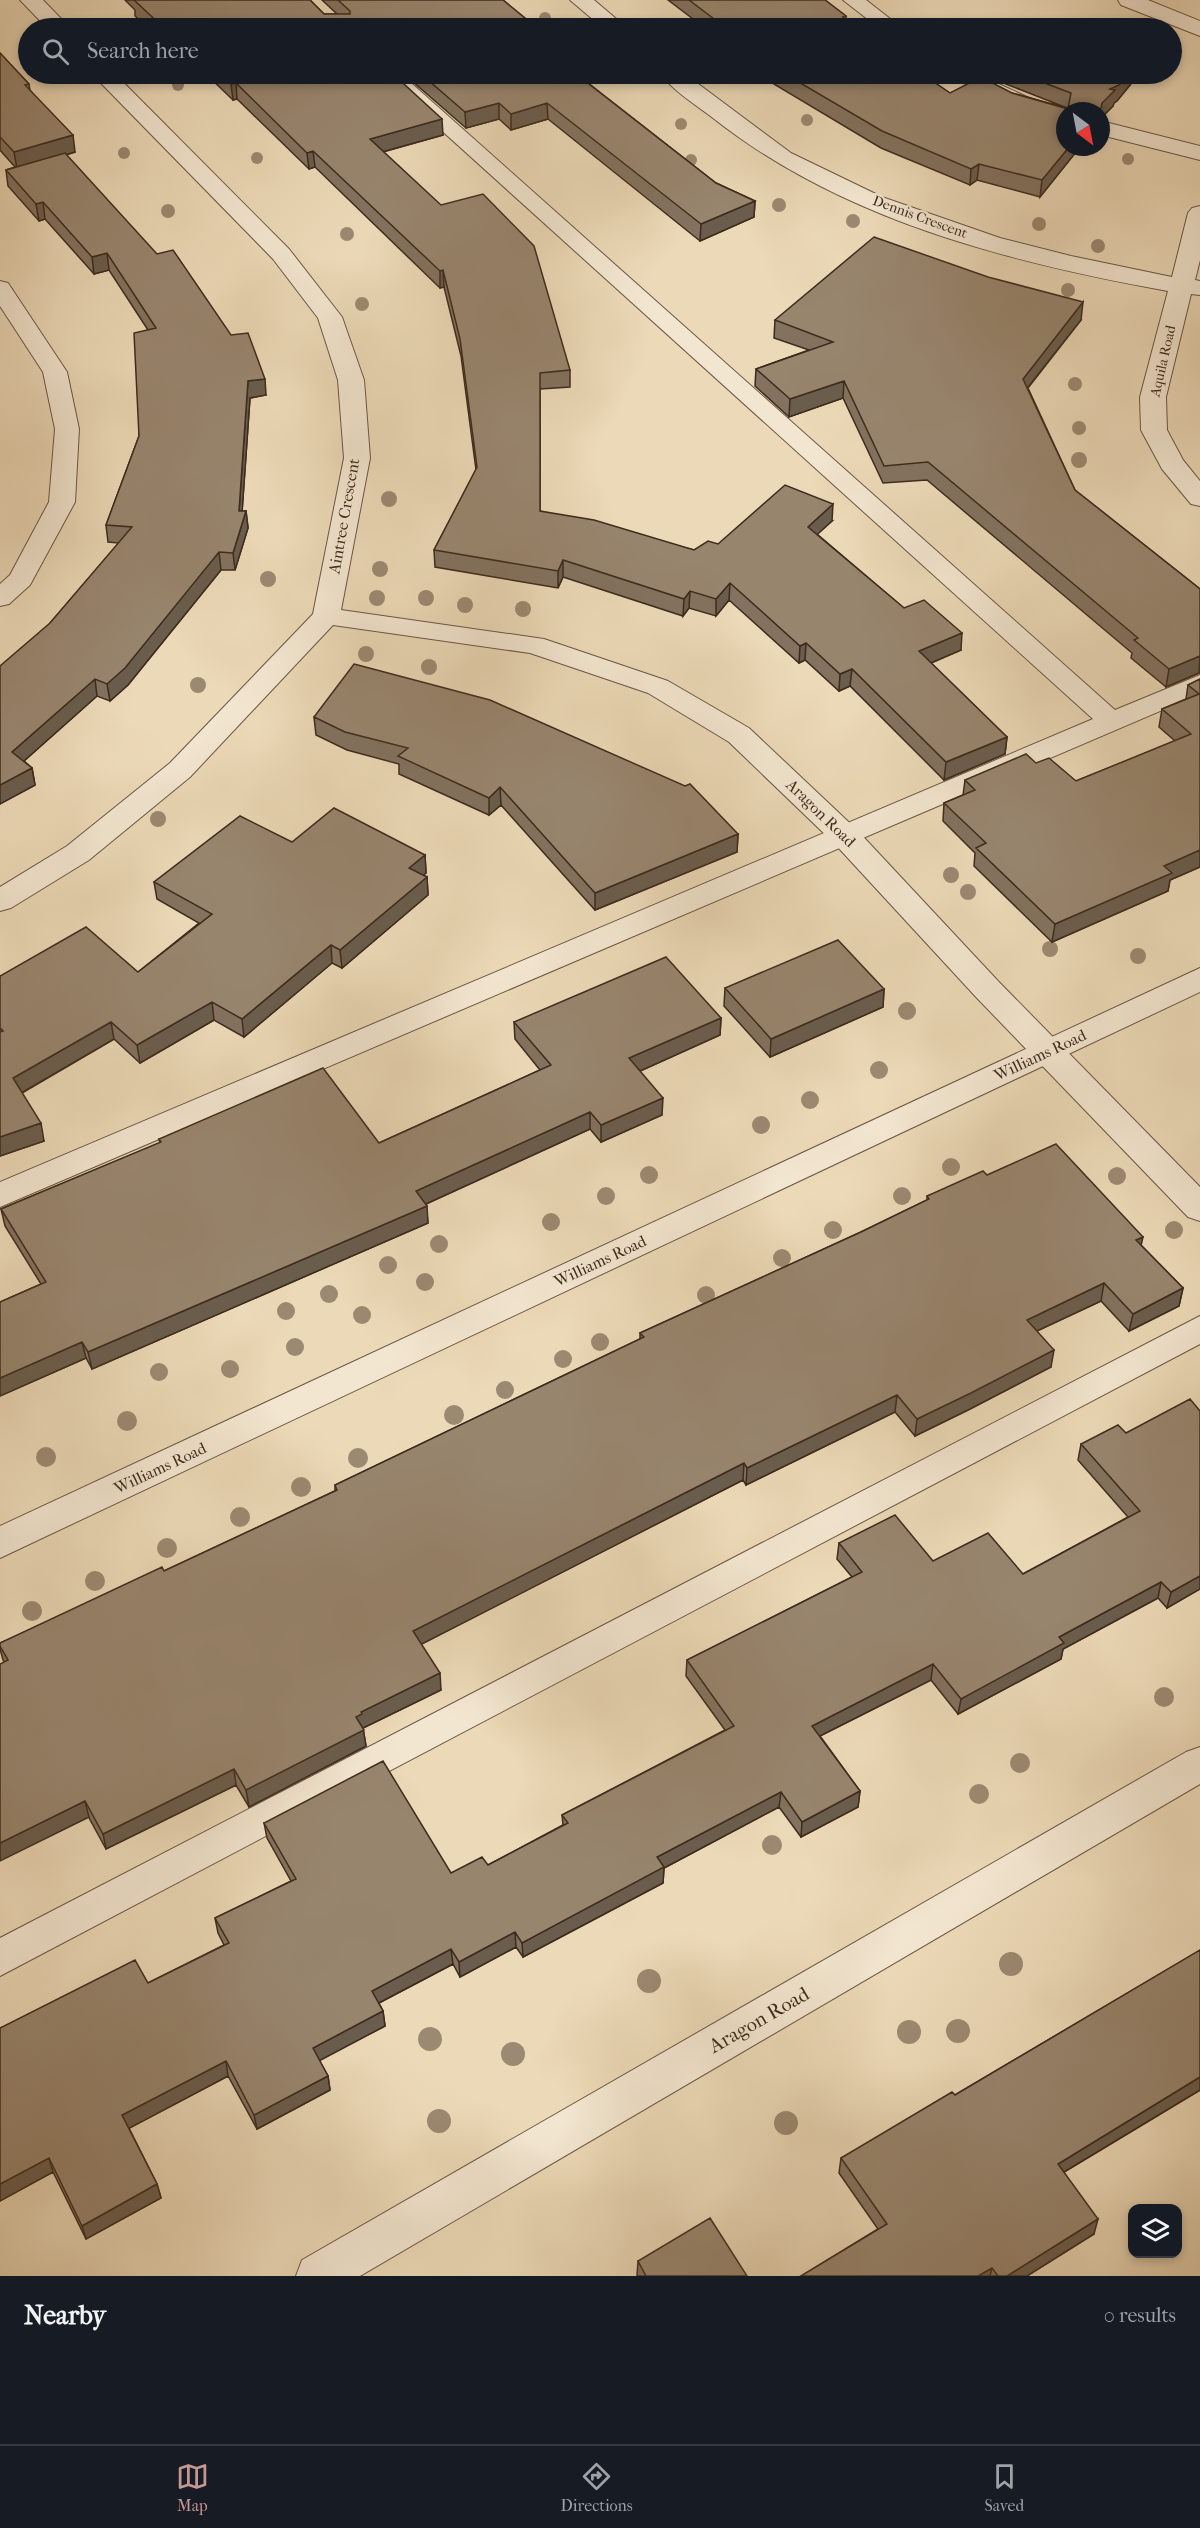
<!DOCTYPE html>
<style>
body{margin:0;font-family:"IM FELL French Canon",serif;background:#20242c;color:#f1f3f6}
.controls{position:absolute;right:18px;bottom:18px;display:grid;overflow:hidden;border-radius:12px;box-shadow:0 3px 9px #0003}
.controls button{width:54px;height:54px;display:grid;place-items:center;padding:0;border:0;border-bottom:2px solid #363941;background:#171b24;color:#f1f3f6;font:30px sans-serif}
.compass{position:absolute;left:1056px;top:102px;width:54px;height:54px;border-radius:50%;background:#171b24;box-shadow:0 3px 9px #0003;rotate:148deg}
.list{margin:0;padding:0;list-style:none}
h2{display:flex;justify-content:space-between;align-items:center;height:78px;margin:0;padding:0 24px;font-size:26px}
h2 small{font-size:20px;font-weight:400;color:#9ea1a6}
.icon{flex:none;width:33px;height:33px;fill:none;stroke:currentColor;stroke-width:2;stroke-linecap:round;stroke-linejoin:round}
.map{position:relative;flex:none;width:1200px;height:2276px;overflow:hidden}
.search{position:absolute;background:#171b24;box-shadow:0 3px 9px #0003;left:18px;right:18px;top:18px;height:66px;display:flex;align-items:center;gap:15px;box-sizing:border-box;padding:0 21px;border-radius:33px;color:#9ea1a6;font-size:22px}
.sheet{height:168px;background:#171b24}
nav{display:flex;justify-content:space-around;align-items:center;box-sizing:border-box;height:84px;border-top:2px solid #363941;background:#171b24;font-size:16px;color:#9ea1a6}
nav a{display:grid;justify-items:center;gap:3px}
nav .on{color:#c59692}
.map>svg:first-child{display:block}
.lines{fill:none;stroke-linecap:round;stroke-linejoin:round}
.service-casing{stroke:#6a5644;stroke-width:2}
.minor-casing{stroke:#6a5644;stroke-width:2}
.tertiary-casing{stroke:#6a5644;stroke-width:2}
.service{fill:#f3e6d0;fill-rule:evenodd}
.minor{fill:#f3e6d0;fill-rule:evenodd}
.tertiary{fill:#f3e6d0;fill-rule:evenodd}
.tree{fill:#9c8971}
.wall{fill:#83725f;stroke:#3e2b1e;stroke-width:1.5}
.shaded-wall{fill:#6a5d4d;stroke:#3e2b1e;stroke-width:1.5}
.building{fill:#98856e;stroke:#3e2b1e;stroke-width:1.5}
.labels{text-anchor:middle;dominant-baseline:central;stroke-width:4.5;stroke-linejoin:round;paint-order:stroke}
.far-street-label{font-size:14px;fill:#3e2b1e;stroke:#f3e6d0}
.street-label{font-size:16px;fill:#3e2b1e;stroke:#f3e6d0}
.near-street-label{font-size:20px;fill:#3e2b1e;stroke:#f3e6d0}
</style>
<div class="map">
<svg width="1200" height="2276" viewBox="0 0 1200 2276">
<rect width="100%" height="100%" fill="#ecd9b7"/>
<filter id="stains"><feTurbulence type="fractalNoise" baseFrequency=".00333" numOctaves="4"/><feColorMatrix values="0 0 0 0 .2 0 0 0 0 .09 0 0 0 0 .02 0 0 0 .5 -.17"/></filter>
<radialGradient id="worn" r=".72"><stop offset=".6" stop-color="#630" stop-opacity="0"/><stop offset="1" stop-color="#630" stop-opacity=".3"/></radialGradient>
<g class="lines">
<defs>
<path id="service" d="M 843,0 L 866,0 L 902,28 L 879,28 Z
M 379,74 L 401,74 L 1115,710 L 1200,675 L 1200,694 L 0,1207 L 0,1182 L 1093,719 Z
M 950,74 L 977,74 L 1027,97 L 1068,111 L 1065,111 L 1065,123 L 1011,107 L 954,78 Z
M 1101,121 L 1200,146 L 1200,160 L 1101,135 Z
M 0,281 L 8,283 L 67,372 L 79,429 L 75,502 L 30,585 L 9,604 L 0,606 L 0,584 L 10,575 L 49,502 L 55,429 L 43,372 L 0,306 Z
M 1200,1316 L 1200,1344 L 0,1976 L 0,1938 Z"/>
<path id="minor" d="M 20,0 L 43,0 L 70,28 L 47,28 Z
M 570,0 L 594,0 L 627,28 L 603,28 Z
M 1118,0 L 1148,0 L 1200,21 L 1200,36 L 1121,5 Z
M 92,74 L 115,74 L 289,249 L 342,317 L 364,380 L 370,458 L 341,610 L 544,639 L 668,681 L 749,728 L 856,829 L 998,981 L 1200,1187 L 1200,1221 L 1188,1217 L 976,997 L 834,843 L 729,742 L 648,693 L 530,653 L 333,625 L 190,777 L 89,860 L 11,908 L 0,911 L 0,887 L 67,846 L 170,763 L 313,614 L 344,458 L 338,380 L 318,318 L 273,259 Z
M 661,74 L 685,74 L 791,153 L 882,197 L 1000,238 L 1071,256 L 1172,277 L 1188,213 L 1192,208 L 1200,206 L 1200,260 L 1195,280 L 1200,281 L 1200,295 L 1191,294 L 1166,397 L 1167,430 L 1183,460 L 1200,481 L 1200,506 L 1191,504 L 1162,469 L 1141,430 L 1140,397 L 1168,291 C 1008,262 842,220 713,118 C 696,105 673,91 661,74 Z
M 1200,1747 L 1200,1784 L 360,2276 L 296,2276 L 302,2260 L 1186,1752 Z"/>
<path id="tertiary" d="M 1200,968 L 1200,992 L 0,1558 L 0,1526 Z"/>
</defs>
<use href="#service" class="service-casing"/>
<use href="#minor" class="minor-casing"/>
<use href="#tertiary" class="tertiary-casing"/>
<use href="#service" class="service"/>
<use href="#minor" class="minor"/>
<use href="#tertiary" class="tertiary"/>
</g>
<g class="tree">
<circle cx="545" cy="18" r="6"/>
<circle cx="178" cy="85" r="6"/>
<circle cx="807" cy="120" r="6"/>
<circle cx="681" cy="124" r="6"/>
<circle cx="124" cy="153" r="6"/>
<circle cx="257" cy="158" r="6"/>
<circle cx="1128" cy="159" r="6"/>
<circle cx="691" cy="160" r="6"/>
<circle cx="779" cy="205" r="7"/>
<circle cx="168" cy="211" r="7"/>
<circle cx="853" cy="221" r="7"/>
<circle cx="1039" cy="224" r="7"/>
<circle cx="347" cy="234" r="7"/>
<circle cx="1098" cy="246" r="7"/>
<circle cx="1068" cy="290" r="7"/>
<circle cx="362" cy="304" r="7"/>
<circle cx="1075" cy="384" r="7"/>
<circle cx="1079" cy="428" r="7"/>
<circle cx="1079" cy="460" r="8"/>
<circle cx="389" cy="499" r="8"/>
<circle cx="380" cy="569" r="8"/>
<circle cx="268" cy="579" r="8"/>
<circle cx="377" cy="598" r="8"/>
<circle cx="426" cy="598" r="8"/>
<circle cx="465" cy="605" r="8"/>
<circle cx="523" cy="609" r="8"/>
<circle cx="366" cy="654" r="8"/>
<circle cx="429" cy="667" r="8"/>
<circle cx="198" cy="685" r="8"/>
<circle cx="158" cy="819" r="8"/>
<circle cx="951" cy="875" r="8"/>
<circle cx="968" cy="892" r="8"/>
<circle cx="1050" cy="949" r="8"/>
<circle cx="1138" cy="956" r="8"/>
<circle cx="907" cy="1011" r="9"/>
<circle cx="879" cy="1070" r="9"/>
<circle cx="810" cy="1100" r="9"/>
<circle cx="761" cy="1125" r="9"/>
<circle cx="951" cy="1167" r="9"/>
<circle cx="649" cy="1175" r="9"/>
<circle cx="1117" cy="1176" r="9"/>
<circle cx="606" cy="1196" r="9"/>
<circle cx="902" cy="1196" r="9"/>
<circle cx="551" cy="1222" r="9"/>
<circle cx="833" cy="1230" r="9"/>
<circle cx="1174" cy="1230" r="9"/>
<circle cx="439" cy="1244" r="9"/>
<circle cx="782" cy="1258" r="9"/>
<circle cx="388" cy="1265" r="9"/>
<circle cx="425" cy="1282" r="9"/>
<circle cx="329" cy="1294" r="9"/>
<circle cx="706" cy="1295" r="9"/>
<circle cx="286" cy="1311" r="9"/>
<circle cx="362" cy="1315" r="9"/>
<circle cx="600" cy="1342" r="9"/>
<circle cx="295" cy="1347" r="9"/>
<circle cx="563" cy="1359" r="9"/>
<circle cx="230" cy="1369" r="9"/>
<circle cx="159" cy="1372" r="9"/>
<circle cx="505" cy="1390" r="9"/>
<circle cx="454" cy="1415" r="10"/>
<circle cx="127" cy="1421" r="10"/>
<circle cx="46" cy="1457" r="10"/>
<circle cx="358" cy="1458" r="10"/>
<circle cx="301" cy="1487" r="10"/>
<circle cx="240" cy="1517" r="10"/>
<circle cx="167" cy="1548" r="10"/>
<circle cx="95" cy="1581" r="10"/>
<circle cx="32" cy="1611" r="10"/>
<circle cx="1164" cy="1697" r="10"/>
<circle cx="1020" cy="1763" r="10"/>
<circle cx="979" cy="1794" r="10"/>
<circle cx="772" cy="1845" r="10"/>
<circle cx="1011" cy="1964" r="12"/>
<circle cx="649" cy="1981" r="12"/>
<circle cx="958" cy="2031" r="12"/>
<circle cx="909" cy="2032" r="12"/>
<circle cx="430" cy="2039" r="12"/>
<circle cx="513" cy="2054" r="12"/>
<circle cx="439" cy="2121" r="12"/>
<circle cx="786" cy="2123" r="12"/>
</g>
<path class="wall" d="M 125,0 L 310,0 L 324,14 L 337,14 L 322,0 L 503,0 L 537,28 L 149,28 L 135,16 L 135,10 Z
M 668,0 L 825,0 L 846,16 L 846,19 L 859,28 L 705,28 Z
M 0,53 L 29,84 L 30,90 L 75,152 L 66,155 L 266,395 L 250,398 L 242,511 L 246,511 L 248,528 L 235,570 L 221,570 L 128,685 L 110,701 L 97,696 L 24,761 L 32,768 L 35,785 L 0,804 L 50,623 L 119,543 L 108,542 L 106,525 L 139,436 L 148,330 L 109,270 L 94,274 L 45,219 L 39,221 L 8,186 L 6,170 L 15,167 L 0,150 Z
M 197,74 L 393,74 L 443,135 L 383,152 L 570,370 L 570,387 L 540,389 L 540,511 L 694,550 L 718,544 L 832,521 L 817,534 L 904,608 L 961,650 L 931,663 L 1007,737 L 1005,754 L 944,780 L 850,686 L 839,691 L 805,660 L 799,663 L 729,600 L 716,616 L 689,608 L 683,616 L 563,577 L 558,588 L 435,567 L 434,550 L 476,470 L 461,356 L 444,287 L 440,288 L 315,167 L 309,169 L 237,99 L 233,100 L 207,75 L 200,77 Z
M 404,74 L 578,74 L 578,75 L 716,183 L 755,201 L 754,217 L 700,241 L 548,119 L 511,130 L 499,119 L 466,128 Z
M 757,74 L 922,74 L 950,93 L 1012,93 L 1067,108 L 1001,82 L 1001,74 L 1139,74 L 1117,101 L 1114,103 L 1113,106 L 1101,118 L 1101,111 L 1065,147 L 1080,147 L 1040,197 L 977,180 L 970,185 L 881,148 Z
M 775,320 L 1081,320 L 1028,388 L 1075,490 L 1200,589 L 1200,673 L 1199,673 L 1166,687 L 1131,658 L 1132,653 L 927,480 L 883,483 L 843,398 L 789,417 L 755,386 L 756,369 L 809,350 L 774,338 Z
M 1200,679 L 1200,867 L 1170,880 L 1168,891 L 1052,942 L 974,866 L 975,853 L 943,821 L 944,803 L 963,795 L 965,780 L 1036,763 L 1076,781 L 1175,741 L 1159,727 L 1162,709 L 1186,699 L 1188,685 Z
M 314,717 L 738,834 L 737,852 L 595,910 L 501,805 L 489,815 L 399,774 L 399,764 L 347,750 L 316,735 Z
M 292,842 L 425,855 L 426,873 L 423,875 L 427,877 L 428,895 L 342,968 L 332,963 L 244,1037 L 214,1020 L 140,1063 L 114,1039 L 22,1093 L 44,1141 L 0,1156 L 0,976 L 138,972 L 199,923 L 157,899 L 154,882 Z
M 725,988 L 884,989 L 883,1007 L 770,1057 L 724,1006 Z
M 721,1018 L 720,1035 L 640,1071 L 662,1115 L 601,1142 L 590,1129 L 426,1204 L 428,1223 L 92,1369 L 86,1358 L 0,1396 L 0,1302 L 41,1284 L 5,1226 L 1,1209 L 160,1143 L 159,1139 L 379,1143 L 540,1070 L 515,1039 L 514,1022 Z
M 987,1175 L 1141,1245 L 1183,1288 L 1179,1306 L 1129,1331 L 1101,1301 L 1037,1331 L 1051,1367 L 968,1410 L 915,1436 L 895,1412 L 746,1485 L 743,1480 L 421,1644 L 441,1690 L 363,1728 L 366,1746 L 249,1807 L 236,1785 L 106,1849 L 3,1660 L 0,1649 L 0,1643 L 164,1571 L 335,1491 L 335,1485 L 640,1339 L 640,1333 L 861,1232 L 927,1200 L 927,1196 Z
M 1200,1411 L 1200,1589 L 1167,1608 L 1158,1598 L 1063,1649 L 1061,1659 L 958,1714 L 931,1680 L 820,1736 L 860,1791 L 858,1807 L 801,1837 L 779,1807 L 664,1868 L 663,1883 L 523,1957 L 516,1947 L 460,1977 L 453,1964 L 379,2003 L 383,2011 L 385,2026 L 319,2060 L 328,2076 L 330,2090 L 257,2129 L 228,2076 L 129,2128 L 157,2184 L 161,2198 L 86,2239 L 53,2172 L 0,2201 L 0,2028 L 148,1983 L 224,1945 L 218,1933 L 215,1918 L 291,1881 L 267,1838 L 264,1823 L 451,1873 L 488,1865 L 563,1825 L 562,1815 L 725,1730 L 686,1676 L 687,1660 L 852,1577 L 837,1559 L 839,1543 L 933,1561 L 1023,1574 L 1128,1517 L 1078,1460 L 1081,1444 L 1126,1433 Z
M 1200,1950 L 1200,2090 L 1064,2172 L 1094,2234 L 1027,2276 L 801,2276 L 878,2229 L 839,2173 L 841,2158 L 955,2095 Z
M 638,2261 L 747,2276 L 637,2276 Z"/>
<path class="shaded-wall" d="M 200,74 L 207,74 L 207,75 L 200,77 Z
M 1128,74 L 1139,74 L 1117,101 L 1114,103 L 1113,106 L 1101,118 L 1101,111 L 1098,111 L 1102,103 L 1110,89 Z
M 236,83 L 237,99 L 233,100 L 231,84 Z
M 499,103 L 499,119 L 466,128 L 465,112 Z
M 547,103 L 548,119 L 511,130 L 511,114 Z
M 442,119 L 443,135 L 371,155 L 370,139 Z
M 73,135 L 75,152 L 17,169 L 14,152 Z
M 1069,147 L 1080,147 L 1040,197 L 1042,180 Z
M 313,151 L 315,167 L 309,169 L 307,153 Z
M 979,164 L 977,180 L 970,185 L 971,169 Z
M 755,201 L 754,217 L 700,241 L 701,224 Z
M 43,202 L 45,219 L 39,221 L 36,204 Z
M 107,253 L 109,270 L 94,274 L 92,257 Z
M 443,270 L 444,287 L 440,288 L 440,271 Z
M 1083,302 L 1081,320 L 1021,396 L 1023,379 Z
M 265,379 L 266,395 L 250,398 L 241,528 L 239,511 L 248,381 Z
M 844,381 L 843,398 L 789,417 L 790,399 Z
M 833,504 L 832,521 L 807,544 L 808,527 Z
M 246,511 L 248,528 L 235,570 L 233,553 Z
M 219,552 L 221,570 L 128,685 L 110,701 L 107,684 Z
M 563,560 L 563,577 L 558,588 L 558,571 Z
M 730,583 L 729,600 L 716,616 L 716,599 Z
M 690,591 L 689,608 L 683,616 L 684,599 Z
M 962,633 L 961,650 L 917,669 L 919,651 Z
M 806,643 L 805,660 L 799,663 L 800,646 Z
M 1200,656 L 1199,673 L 1166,687 L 1169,669 Z
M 852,669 L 850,686 L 839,691 L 840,674 Z
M 95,679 L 97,696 L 15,769 L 12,752 Z
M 1007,737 L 1005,754 L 944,780 L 946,762 Z
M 32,768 L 35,785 L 0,804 L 0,785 Z
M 500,787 L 501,805 L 489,815 L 489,798 Z
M 738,834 L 737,852 L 595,910 L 595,893 Z
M 1200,850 L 1200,867 L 1170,880 L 1168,891 L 1052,942 L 1055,924 L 1164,866 Z
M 425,855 L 426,873 L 410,886 L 409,868 Z
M 427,877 L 428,895 L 342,968 L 340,950 Z
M 331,945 L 332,963 L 244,1037 L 242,1019 Z
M 884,989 L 883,1007 L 770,1057 L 771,1039 Z
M 212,1002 L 214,1020 L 140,1063 L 137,1045 Z
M 721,1018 L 720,1035 L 629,1076 L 629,1058 Z
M 111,1022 L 114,1039 L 16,1096 L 13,1078 Z
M 663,1098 L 662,1115 L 601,1142 L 601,1125 Z
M 590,1112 L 590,1129 L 417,1208 L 416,1191 Z
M 41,1123 L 44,1141 L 0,1156 L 0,1137 Z
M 427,1206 L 428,1223 L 92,1369 L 88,1352 Z
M 1143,1237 L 1139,1254 L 1136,1240 Z
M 1104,1283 L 1101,1301 L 1024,1337 L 1027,1320 Z
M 1183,1288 L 1179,1306 L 1129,1331 L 1133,1314 Z
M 82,1342 L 86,1358 L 0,1396 L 0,1378 Z
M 1054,1350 L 1051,1367 L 968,1410 L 915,1436 L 917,1419 Z
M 897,1395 L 895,1412 L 746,1485 L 747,1468 Z
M 744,1463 L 743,1480 L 414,1648 L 413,1631 Z
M 1200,1576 L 1200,1589 L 1167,1608 L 1171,1592 Z
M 1161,1582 L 1158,1598 L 1063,1649 L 1061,1659 L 958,1714 L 961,1699 L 1059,1637 Z
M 933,1664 L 931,1680 L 810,1741 L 812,1726 Z
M 440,1673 L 441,1690 L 363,1728 L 366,1746 L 249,1807 L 246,1790 L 361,1712 Z
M 234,1769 L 236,1785 L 106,1849 L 103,1834 Z
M 860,1791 L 858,1807 L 801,1837 L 802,1822 Z
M 781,1792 L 779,1807 L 664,1868 L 663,1883 L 523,1957 L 522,1943 L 657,1857 Z
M 85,1801 L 89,1817 L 0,1861 L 0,1843 Z
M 515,1932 L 516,1947 L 460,1977 L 459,1962 Z
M 451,1949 L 453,1964 L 373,2006 L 372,1991 Z
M 383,2011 L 385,2026 L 315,2063 L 313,2048 Z
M 226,2061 L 228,2076 L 126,2130 L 122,2115 Z
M 328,2076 L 330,2090 L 257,2129 L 254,2115 Z
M 1200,2077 L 1200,2090 L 1054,2178 L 1058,2164 Z
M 49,2158 L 53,2172 L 0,2201 L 0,2184 Z
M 157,2184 L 161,2198 L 86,2239 L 82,2226 Z
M 1098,2219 L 1094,2234 L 1027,2276 L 1007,2276 Z
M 992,2268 L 990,2276 L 978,2276 Z"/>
<path class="building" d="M 134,0 L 310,0 L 324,14 L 350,14 L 350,11 L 338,0 L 503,0 L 537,28 L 164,28 Z
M 689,0 L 825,0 L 846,16 L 843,17 L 859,28 L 726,28 Z
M 1085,24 L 1095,28 L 1075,28 Z
M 0,53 L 29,84 L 25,85 L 73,135 L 14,152 L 0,137 Z
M 220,74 L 393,74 L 442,119 L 370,139 L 441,205 L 483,194 L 534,246 L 570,370 L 540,373 L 540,511 L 594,520 L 694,550 L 708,541 L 718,544 L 785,485 L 833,504 L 808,527 L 904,608 L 924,600 L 962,633 L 919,651 L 1007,737 L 946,762 L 852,669 L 840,674 L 806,643 L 800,646 L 730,583 L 716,599 L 690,591 L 684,599 L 563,560 L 558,571 L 434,550 L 477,467 L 460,339 L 443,270 L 440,271 L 313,151 L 307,153 L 236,83 L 231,84 Z
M 421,74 L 576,74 L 716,183 L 755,201 L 701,224 L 547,103 L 511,114 L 499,103 L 465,112 Z
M 785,74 L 922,74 L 950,93 L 981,77 L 1012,93 L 1068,109 L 1071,93 L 1021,74 L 1128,74 L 1119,85 L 1110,89 L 1115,90 L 1102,103 L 1101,108 L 1098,111 L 1065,111 L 1065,147 L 1069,147 L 1042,180 L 979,164 L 971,169 L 882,131 Z
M 65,153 L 157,254 L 173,250 L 231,335 L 248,333 L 265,379 L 248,381 L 239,511 L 246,511 L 233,553 L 219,552 L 125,668 L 107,684 L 95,679 L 12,752 L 32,768 L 0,785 L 0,666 L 50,623 L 132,527 L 106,525 L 139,436 L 134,333 L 156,328 L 107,253 L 92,257 L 43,202 L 36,204 L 6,170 Z
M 874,237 L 988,277 L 1083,302 L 1023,379 L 1075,490 L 1200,589 L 1200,656 L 1169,669 L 1134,640 L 1138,638 L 928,462 L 884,466 L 844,381 L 790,399 L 756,369 L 833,342 L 775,320 Z
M 354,664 L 490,700 L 685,786 L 690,784 L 738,834 L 595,893 L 500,787 L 489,798 L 398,756 L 408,748 L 345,732 L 314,717 Z
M 1200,679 L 1200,850 L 1164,866 L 1172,873 L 1055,924 L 976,848 L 986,843 L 944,803 L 975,790 L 965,780 L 1026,754 L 1036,763 L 1049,758 L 1076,781 L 1191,734 L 1162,709 L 1199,694 L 1188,685 Z
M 334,808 L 425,855 L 409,868 L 427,877 L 340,950 L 331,945 L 242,1019 L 212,1002 L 137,1045 L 111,1022 L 13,1078 L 41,1123 L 0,1137 L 0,1032 L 3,1031 L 0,1028 L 0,976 L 86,927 L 138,972 L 212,914 L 154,882 L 240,816 L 292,842 Z
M 838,940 L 884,989 L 771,1039 L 725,988 Z
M 666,957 L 721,1018 L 629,1058 L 663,1098 L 601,1125 L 590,1112 L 416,1191 L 427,1206 L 88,1352 L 82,1342 L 0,1378 L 0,1302 L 46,1282 L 1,1209 L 161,1142 L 159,1139 L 323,1068 L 379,1143 L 551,1065 L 514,1022 Z
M 1056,1144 L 1143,1237 L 1136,1240 L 1183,1288 L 1133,1314 L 1104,1283 L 1027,1320 L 1054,1350 L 971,1393 L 917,1419 L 897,1395 L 747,1468 L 744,1463 L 413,1631 L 440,1673 L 361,1712 L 362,1714 L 356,1717 L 364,1730 L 246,1790 L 234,1769 L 103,1834 L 85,1801 L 0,1843 L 0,1664 L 8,1660 L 0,1646 L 0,1643 L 162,1567 L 164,1571 L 337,1490 L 335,1485 L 644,1337 L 640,1333 L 861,1232 L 929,1199 L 927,1196 L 983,1171 L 987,1175 Z
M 1190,1399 L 1200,1411 L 1200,1576 L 1171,1592 L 1161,1582 L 1059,1637 L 1064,1643 L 961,1699 L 933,1664 L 812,1726 L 860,1791 L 802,1822 L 781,1792 L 657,1857 L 664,1867 L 522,1943 L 515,1932 L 459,1962 L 451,1949 L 372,1991 L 383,2011 L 313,2048 L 328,2076 L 254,2115 L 226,2061 L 122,2115 L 157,2184 L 82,2226 L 49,2158 L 0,2184 L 0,2028 L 135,1960 L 148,1983 L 229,1943 L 215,1918 L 296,1879 L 264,1823 L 383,1761 L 451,1873 L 482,1857 L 488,1865 L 568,1823 L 562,1815 L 734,1726 L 687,1660 L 862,1572 L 839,1543 L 895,1515 L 933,1561 L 988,1533 L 1023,1574 L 1140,1511 L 1081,1444 L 1118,1425 L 1126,1433 Z
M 1200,1950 L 1200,2077 L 1058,2164 L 1098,2219 L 1007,2276 L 998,2276 L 992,2268 L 978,2276 L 801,2276 L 887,2224 L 841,2158 L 952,2092 L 955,2095 Z
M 710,2218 L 747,2276 L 646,2276 L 638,2261 Z"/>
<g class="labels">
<g class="far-street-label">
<text transform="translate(920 217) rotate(20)">Dennis Crescent</text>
<text transform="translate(1163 361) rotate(-77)">Aquila Road</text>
</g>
<g class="street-label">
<text transform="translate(344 516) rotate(-80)">Aintree Crescent</text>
<text transform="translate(821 813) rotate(44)">Aragon Road</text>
<text transform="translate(1040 1055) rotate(-25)">Williams Road</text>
<text transform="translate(600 1261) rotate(-25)">Williams Road</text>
<text transform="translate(160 1468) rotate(-25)">Williams Road</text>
</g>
<g class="near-street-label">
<text transform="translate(759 2020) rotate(-30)">Aragon Road</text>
</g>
</g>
<rect width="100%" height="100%" filter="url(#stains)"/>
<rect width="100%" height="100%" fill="url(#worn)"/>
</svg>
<div class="controls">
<button><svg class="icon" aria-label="layers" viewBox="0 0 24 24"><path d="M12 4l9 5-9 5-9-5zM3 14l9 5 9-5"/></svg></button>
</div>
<svg class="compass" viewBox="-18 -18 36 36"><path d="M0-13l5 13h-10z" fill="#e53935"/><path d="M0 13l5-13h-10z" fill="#9ea1a6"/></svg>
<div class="search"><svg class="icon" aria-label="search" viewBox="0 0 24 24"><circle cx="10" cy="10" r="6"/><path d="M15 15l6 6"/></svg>Search here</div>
</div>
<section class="sheet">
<h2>Nearby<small>0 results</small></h2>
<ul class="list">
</ul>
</section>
<nav>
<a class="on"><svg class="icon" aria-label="map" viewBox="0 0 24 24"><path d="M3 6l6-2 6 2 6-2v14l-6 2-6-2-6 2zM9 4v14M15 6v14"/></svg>Map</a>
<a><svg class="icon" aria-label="directions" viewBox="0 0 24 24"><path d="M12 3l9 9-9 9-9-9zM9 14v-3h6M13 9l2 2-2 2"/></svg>Directions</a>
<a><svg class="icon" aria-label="saved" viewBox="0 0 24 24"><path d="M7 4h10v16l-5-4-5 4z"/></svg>Saved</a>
</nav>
